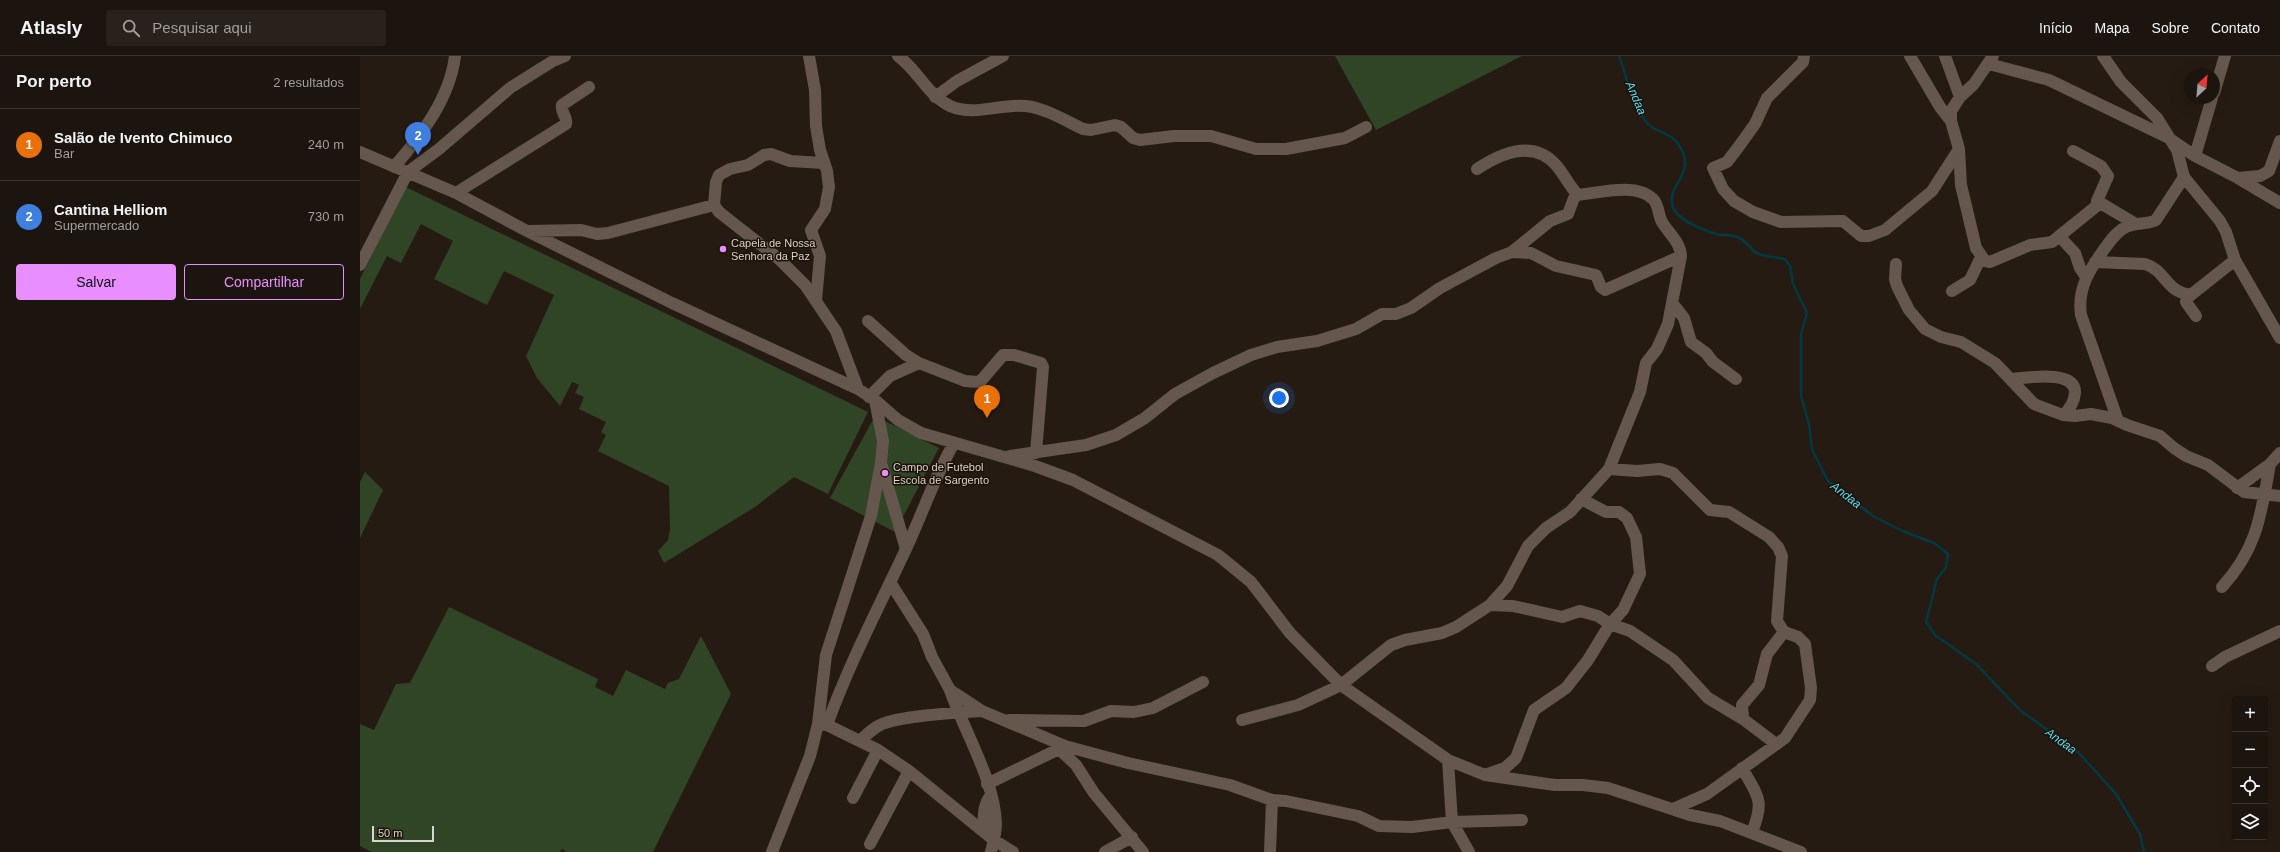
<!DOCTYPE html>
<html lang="pt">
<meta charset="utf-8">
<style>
body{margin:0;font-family:Helvetica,sans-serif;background:#29211c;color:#f1f3f6}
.controls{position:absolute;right:12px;bottom:12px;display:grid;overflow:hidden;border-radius:4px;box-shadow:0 4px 16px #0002}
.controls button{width:36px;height:36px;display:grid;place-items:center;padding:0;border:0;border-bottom:1px solid #3a332e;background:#1c140e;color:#f1f3f6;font:20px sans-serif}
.compass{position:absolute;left:1824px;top:12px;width:36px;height:36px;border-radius:50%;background:#1c140e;box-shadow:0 4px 16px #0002;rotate:26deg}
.scale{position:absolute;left:12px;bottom:10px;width:62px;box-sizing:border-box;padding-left:4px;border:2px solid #dbd3cd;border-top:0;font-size:11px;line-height:14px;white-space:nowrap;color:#dbd3cd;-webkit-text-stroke:3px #1d1209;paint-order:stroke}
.you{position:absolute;left:919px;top:342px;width:14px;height:14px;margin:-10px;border:3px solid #fff;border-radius:50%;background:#1a73e8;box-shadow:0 0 0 6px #1a73e833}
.badge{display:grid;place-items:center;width:26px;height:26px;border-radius:50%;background:#e98efe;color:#fff;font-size:13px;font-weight:700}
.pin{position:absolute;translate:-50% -33px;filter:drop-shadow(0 1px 2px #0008)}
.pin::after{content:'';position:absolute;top:21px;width:14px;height:12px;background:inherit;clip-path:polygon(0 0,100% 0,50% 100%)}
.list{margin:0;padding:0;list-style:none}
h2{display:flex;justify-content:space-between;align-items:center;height:52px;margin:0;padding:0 16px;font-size:17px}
h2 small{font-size:13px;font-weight:400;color:#a09e9e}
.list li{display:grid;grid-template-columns:26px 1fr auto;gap:12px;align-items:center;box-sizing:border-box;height:72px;padding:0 16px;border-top:1px solid #3a332e}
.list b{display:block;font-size:15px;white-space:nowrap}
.list p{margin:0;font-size:13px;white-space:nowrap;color:#a09e9e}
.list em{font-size:13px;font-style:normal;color:#a09e9e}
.actions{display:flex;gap:8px;padding:12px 16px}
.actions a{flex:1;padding:9px 0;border:1px solid #e98efe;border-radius:4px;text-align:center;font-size:14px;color:#e98efe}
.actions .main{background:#e98efe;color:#111}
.icon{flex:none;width:22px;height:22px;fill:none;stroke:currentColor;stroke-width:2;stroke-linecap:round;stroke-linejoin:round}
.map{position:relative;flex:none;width:1920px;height:796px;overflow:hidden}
header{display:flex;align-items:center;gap:24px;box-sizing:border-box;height:56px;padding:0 20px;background:#1c140e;border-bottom:1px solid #3a332e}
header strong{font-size:19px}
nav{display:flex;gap:22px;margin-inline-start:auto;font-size:14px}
.search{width:280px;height:36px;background:#29211c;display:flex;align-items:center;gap:10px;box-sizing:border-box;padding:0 14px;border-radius:4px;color:#a09e9e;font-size:15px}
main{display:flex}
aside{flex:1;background:#1c140e}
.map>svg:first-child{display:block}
.green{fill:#304426}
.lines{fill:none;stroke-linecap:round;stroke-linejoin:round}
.stream{stroke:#013a43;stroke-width:2.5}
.minor{stroke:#65574d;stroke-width:12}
.poi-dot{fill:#e98efe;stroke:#1d1209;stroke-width:1.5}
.labels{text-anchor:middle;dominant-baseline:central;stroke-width:3;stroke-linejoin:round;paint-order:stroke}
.poi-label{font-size:11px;fill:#dbd3cd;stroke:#1d1209;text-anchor:start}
.water-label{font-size:12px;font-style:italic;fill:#55dff6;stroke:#1d1209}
</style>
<header>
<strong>Atlasly</strong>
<div class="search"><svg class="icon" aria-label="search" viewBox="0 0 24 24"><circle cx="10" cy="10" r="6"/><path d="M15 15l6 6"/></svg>Pesquisar aqui</div>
<nav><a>Início</a><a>Mapa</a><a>Sobre</a><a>Contato</a></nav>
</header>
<main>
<aside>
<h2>Por perto<small>2 resultados</small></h2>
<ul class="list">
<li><span class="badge" style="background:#e8710a">1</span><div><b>Salão de Ivento Chimuco</b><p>Bar</p></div><em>240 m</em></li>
<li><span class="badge" style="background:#3f7fe0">2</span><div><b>Cantina Helliom</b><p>Supermercado</p></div><em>730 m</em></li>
</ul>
<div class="actions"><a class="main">Salvar</a><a>Compartilhar</a></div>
</aside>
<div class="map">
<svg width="1920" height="796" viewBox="0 0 1920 796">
<rect width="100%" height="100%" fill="#261b12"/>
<path class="green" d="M 975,0 L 1162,0 L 1016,74 Z
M 46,131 L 508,356 L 468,438 L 434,421 L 395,451 L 304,507 L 298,495 L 308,484 L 310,473 L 309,430 L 238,395 L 246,379 L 241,376 L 246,366 L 219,353 L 224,341 L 215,337 L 219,329 L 212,326 L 200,350 L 177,322 L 166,300 L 194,239 L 144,215 L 127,249 L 74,223 L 93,185 L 61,168 L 41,207 L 27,200 L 0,253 L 0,223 Z
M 515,360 L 579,392 L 535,476 L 470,442 Z
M 5,416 L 23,434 L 0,482 L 0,426 Z
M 89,551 L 238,623 L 235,631 L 253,640 L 266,614 L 305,633 L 308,627 L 319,623 L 341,580 L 371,638 L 293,796 L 207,796 L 202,793 L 200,796 L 12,796 L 0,790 L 0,668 L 14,674 L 36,628 L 50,627 Z"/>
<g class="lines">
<path class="stream" d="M 1259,0 C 1266,19 1274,52 1287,67 C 1296,77 1312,77 1319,89 C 1337,117 1309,126 1312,148 C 1314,163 1343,174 1356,178 C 1361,180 1368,178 1374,180 C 1384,182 1388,190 1395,196 C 1402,201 1416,201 1425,203 L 1430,210 L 1433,228 L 1447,257 L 1441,278 L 1441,340 L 1449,368 L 1452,393 L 1468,425 L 1513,460 L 1542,475 L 1574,487 L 1588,498 L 1586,511 L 1577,523 L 1566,566 L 1575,579 L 1616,608 L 1660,654 L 1719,697 L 1756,738 L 1780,778 L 1784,796"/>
<path class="minor" d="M 449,0 L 455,34 L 456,70 L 460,94 L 467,115 L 469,131 L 465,153 L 451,174 L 460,200 L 456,245
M 538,0 C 558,14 567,39 590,50 C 615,61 641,47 666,50 C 685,52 706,65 723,73 L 731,74 L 755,69 L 761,71 L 773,82 L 780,84 L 814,80 L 851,80 L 896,93 L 926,93 L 985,82 L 1006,71
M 1444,0 L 1443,6 L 1407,42 L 1395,68 L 1377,93 L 1367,106 L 1353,112 L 1363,133 L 1374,145 L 1393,156 L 1421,166 L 1483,165 L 1501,180 L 1509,180 L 1525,174 L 1572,135 L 1599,93
M 1550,0 L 1580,51 L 1591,65
M 1585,0 L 1600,41
M 1633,0 L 1614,28 L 1600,41 L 1591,55 L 1591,65 L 1599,93 L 1601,129 L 1616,192 L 1625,205 L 1630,206 L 1670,189 L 1692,186 L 1739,148
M 1743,0 L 1761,26 L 1797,62 L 1817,94 L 1824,121 L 1796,164 C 1787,169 1776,166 1766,171 C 1757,175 1751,184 1745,192 C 1730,213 1717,232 1721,259 L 1758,365
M 1629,8 L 1689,24 L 1807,81 L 1835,100 L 1878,122 L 1920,147
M 1854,37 L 1865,0
M 575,41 L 597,25 L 643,0
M 1713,95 L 1741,110 L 1748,120 L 1737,145 L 1774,167
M 0,96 L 96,137 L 167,175 L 312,247 L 498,333 L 515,344 L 538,364 L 561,377 L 675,410 L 713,424 L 858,499 L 891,526 L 930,577 L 981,629 L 1088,704 L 1092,766 L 1109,796
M 1835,100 L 1852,42
M 463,107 L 430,105 L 411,98 L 404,99 L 388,109 L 370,113 L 359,119 L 356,126 L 354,149 L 359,156 L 419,203 L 445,229 L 476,275 L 498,333
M 34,111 C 61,80 90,42 95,0
M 1117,113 C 1141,97 1173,83 1196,109 C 1204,118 1209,130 1218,139
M 1824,121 L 1860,165 L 1866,176 L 1875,204 L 1920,282
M 1878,122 L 1900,120 L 1909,115 L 1920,85
M 96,137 L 206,68 C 208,61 200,56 202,49 L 229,31
M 169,175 L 221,174 L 237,178 L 248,177 L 354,149
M 1699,180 L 1715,197 L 1720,212 L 1726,221
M 1735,206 L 1785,208 C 1806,214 1805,236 1831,239
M 1536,208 L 1535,223 L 1537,230 L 1549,254 L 1565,273 L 1581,281 L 1601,286 L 1635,307 L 1674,348 L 1703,359 L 1715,360 L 1731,358 L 1752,362 L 1767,369 L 1800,380 L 1814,392 L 1826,400 L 1848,409 L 1884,436 L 1920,440
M 0,209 L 48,116 L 79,93 L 150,32 L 193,5 L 205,0
M 1592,235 L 1610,224 L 1621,201
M 1313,248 L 1324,262 L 1331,286 L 1346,297 L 1353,306 L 1376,323
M 1836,260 L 1826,246 L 1827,242 L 1875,204
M 508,265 L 546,299 L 559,307 L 605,325 L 620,326 L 643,299 L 654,299 L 681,307 L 683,311 L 676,397
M 1651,323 C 1666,322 1716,313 1715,337 C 1714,347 1710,353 1703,359
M 509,341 L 530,320 L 559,307
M 650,400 L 726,389 L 756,379 L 785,362 L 815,338 L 853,317 L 891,299 L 917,291 L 957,285 L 996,273 L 1022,258 L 1036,258 L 1051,252 L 1080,232 L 1136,202 L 1152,196 L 1171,197 L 1196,210 L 1236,219 L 1241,231 L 1245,234 L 1321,200
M 522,410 L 546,493
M 1249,413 L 1277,415 L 1300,413 L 1313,417 L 1350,454 L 1369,456 L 1409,481 L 1418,491 L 1422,500 L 1417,565 L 1424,576 L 1438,581 L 1445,588 L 1451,632 L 1450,644 L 1425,682 L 1347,738 L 1313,753
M 1877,432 L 1910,408 L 1920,397
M 530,526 L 563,578 L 572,601 L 590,634 L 622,655 L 705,690 L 768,707 L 870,729 L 912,744 L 926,745 L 998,760 L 1019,770 L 1052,771 L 1092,766 L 1162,764
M 1862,531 C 1898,492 1901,457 1910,408
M 1130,549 L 1153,550 L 1202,561 L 1220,555 L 1238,560 L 1250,568 L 1270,575 L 1313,604 L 1348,642 L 1383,663 L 1416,688
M 1852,610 L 1865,601 L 1920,575
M 590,634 C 604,675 635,725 636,768 C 636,777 633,787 631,796
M 1383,663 L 1382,649 L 1399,629 L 1407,598 L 1424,576
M 649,664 L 724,665 L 751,655 L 774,656 L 793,652 L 843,626
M 882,664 L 938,649 L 981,629 L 1031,589 L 1045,584 L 1082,577 L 1096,571 L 1130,549 L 1147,530 L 1168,490 L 1186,472 L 1210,456 L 1249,413 L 1280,336 L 1286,307 L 1297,293 L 1308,268 L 1321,200 C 1320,185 1309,178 1302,166 C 1298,159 1299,149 1293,143 C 1276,126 1239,137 1218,139 L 1214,142 L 1208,158 L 1190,165 L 1152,196
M 459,668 L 467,669 L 518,694 L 549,715 L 634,784 L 653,796
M 467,669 C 488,610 518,553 545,495 C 562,459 574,422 594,387
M 500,685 C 507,678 513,672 522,668 C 546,659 595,657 622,655
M 699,693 L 716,709 L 734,737 L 783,796
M 1088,704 L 1125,719 L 1195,729 L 1223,729 L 1248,732 L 1330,759 L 1360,765 L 1441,796
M 1382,712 C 1398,740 1405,745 1392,776
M 1125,719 L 1145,712 L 1156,702 L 1174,654 L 1206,632 L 1228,604 L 1250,568 L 1263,554 L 1280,518 L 1276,481 L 1267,462 L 1259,456 L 1246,456 L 1221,443
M 627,728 L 705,690
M 493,742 L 518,694
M 626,777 C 623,763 622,753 630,740
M 510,788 L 549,715
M 412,796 L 450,700 L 458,668 L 466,599 L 511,460 L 521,407 L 523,385 L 515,344
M 745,796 L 772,781
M 910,796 L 912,744"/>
</g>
<g class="poi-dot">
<circle cx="363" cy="193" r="4"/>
<circle cx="525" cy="417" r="4"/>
</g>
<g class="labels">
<g class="poi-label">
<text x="371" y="187">Capela de Nossa<tspan x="371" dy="13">Senhora da Paz</tspan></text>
<text x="533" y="411">Campo de Futebol<tspan x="533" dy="13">Escola de Sargento</tspan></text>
</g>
<g class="water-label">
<text transform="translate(1276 42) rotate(67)">Andaa</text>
<text transform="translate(1486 439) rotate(38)">Andaa</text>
<text transform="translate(1701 685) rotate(36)">Andaa</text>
</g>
</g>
</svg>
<div class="controls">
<button>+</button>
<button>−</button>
<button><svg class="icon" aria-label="locate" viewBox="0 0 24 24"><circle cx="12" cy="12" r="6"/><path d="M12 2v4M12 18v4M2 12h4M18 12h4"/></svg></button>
<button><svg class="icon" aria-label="layers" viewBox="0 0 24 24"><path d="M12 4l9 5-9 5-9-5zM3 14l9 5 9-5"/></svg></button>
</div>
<svg class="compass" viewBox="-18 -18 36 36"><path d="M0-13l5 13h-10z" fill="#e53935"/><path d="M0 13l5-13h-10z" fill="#a09e9e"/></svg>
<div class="scale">50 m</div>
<div class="you"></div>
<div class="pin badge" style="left:627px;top:362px;background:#e8710a">1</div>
<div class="pin badge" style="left:58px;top:99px;background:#3f7fe0">2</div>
</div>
</main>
